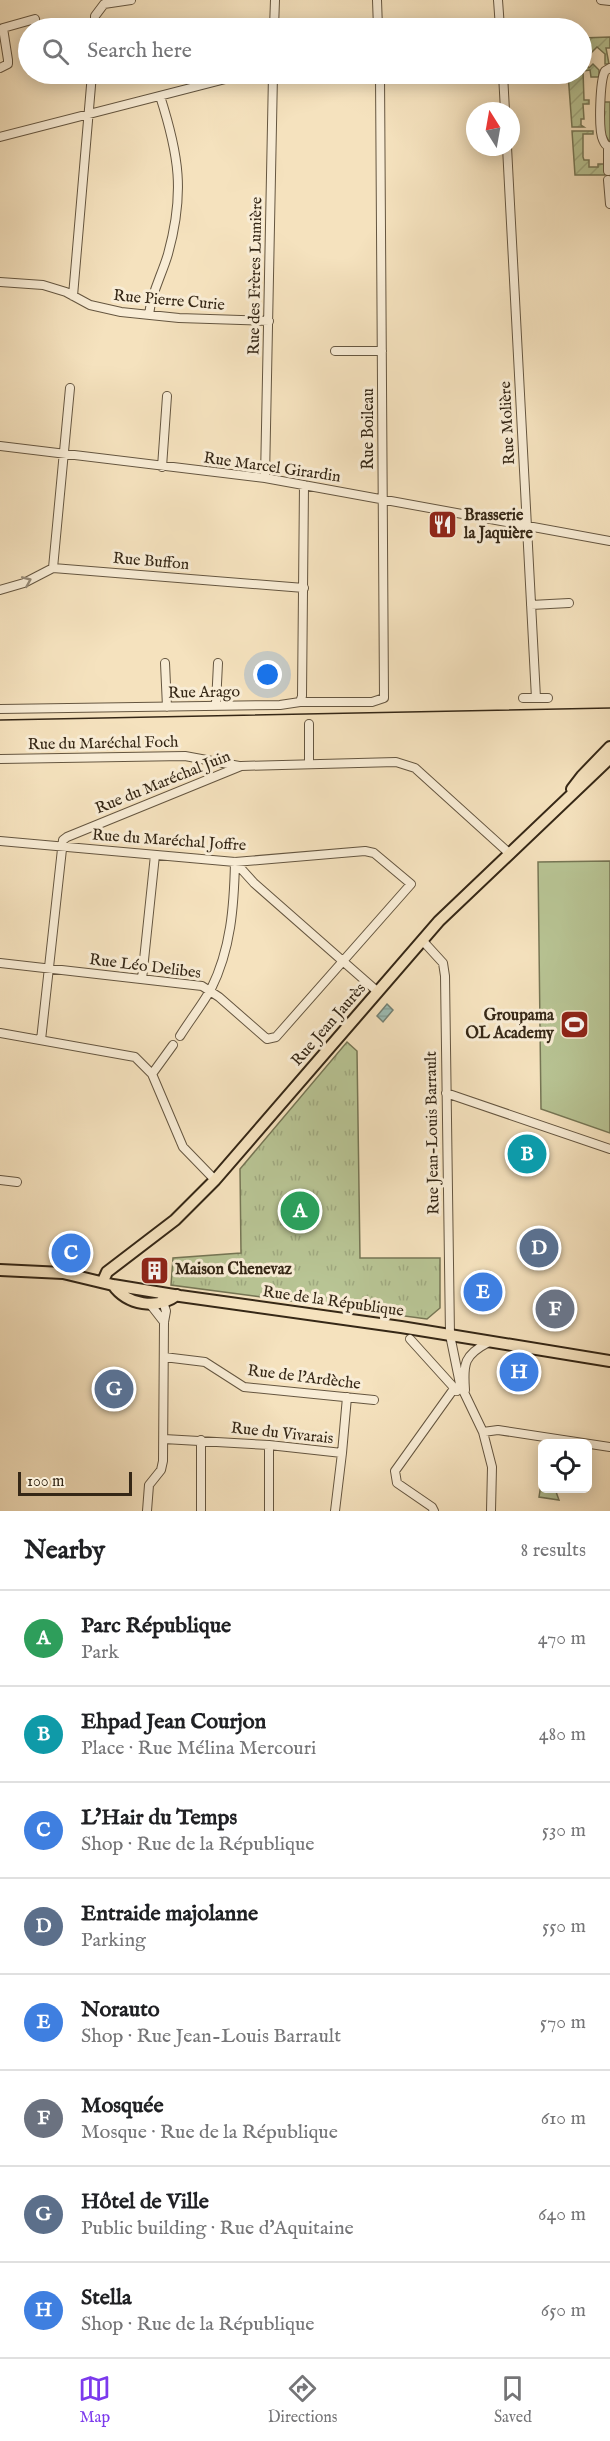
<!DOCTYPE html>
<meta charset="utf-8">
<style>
body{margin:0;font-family:"IM FELL English",serif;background:#f6f6f6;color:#202124}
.controls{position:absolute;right:18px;bottom:18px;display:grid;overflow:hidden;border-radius:9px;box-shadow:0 3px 15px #0003}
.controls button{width:54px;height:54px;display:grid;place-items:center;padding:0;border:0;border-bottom:2px solid #e0e0e0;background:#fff;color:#202124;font:30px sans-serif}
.compass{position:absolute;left:466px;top:102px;width:54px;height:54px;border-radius:50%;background:#fff;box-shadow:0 3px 15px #0003;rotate:349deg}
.scale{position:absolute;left:18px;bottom:15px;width:114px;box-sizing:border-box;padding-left:6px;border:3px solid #352716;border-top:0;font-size:16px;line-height:21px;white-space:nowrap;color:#352716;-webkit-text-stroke:4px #f8ecd5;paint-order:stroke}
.you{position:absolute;left:268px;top:675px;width:21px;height:21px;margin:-15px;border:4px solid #fff;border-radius:50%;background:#1a73e8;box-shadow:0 0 0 9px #1a73e833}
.badge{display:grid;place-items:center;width:39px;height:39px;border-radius:50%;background:#7c3aed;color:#fff;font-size:20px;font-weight:700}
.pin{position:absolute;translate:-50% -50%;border:3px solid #fff;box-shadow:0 2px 6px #0006}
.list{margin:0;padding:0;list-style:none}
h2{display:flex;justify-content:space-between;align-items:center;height:78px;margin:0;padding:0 24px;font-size:26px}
h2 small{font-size:20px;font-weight:400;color:#757577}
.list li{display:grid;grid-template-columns:39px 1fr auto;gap:18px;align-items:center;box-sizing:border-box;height:96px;padding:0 24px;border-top:2px solid #e0e0e0}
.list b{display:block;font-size:22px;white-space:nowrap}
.list p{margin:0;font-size:20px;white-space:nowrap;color:#757577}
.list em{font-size:20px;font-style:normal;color:#757577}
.icon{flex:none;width:33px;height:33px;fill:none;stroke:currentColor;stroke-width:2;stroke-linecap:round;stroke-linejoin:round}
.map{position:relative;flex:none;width:610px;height:1511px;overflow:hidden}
.search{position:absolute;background:#fff;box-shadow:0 3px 15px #0003;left:18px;right:18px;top:18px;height:66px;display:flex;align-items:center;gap:15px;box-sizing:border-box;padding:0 21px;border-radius:33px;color:#757577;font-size:22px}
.sheet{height:846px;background:#fff}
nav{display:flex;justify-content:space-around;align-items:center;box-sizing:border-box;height:84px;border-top:2px solid #e0e0e0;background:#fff;font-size:16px;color:#757577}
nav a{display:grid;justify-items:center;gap:3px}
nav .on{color:#7c3aed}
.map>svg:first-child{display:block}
.grass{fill:url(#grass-tufts);stroke:#767655;stroke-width:1.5}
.garden{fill:url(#garden-furrows);stroke:#767655;stroke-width:1.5}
.pitch{fill:#b8c494;stroke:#767655;stroke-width:1.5}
.water{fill:url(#water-rules);stroke:#738175;stroke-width:1.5}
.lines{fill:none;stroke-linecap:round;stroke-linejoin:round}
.minor-casing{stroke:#655640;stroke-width:10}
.major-casing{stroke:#352716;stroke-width:14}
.minor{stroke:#f8ecd5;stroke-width:8}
.major{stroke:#f5e2be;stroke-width:10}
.tram{stroke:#352716;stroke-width:1.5}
.oneway{stroke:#968a76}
.labels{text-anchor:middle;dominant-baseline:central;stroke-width:6;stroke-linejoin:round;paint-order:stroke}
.street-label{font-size:16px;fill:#352716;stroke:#f8ecd5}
.poi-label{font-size:16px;font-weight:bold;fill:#352716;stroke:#f8ecd5;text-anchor:start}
</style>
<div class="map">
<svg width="610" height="1511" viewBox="0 0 610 1511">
<defs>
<pattern id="grass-tufts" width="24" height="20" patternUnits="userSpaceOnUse" patternTransform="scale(1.5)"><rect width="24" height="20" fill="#b8c494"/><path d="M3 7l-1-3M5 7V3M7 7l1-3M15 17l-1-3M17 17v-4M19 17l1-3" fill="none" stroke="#9fa87f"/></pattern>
<pattern id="garden-furrows" width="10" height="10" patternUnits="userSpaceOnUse" patternTransform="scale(1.5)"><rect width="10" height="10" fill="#b8c494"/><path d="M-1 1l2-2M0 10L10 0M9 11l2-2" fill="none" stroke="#9fa87f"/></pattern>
<pattern id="water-rules" width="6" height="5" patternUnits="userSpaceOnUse" patternTransform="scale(1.5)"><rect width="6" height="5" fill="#9cbdb5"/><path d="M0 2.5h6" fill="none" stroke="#87a29b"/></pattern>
</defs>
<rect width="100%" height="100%" fill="#f5e2be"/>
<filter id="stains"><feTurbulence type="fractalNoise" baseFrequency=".00333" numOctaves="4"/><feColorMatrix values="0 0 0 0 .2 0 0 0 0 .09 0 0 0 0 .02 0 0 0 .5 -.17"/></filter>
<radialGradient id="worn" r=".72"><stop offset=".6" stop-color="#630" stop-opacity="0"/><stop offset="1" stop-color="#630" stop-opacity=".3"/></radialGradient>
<path class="grass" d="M 604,102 L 610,102 L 610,143 L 604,133 Z
M 347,1042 L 357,1051 L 360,1258 L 440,1258 L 440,1308 L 427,1319 L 171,1285 L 173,1258 L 241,1253 L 240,1169 Z
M 542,1478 L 542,1488 L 555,1489 L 559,1500 L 539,1497 Z"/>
<path class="garden" d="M 610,37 L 610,48 L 606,48 L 609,64 L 605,64 L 605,54 L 597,47 L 583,61 L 589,68 L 593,64 L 599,70 L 599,77 L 591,77 L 590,70 L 583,71 L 584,100 L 589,100 L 589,104 L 583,104 L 584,119 L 581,119 L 581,125 L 584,127 L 572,127 L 568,74 L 582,74 L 582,38 Z
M 572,131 L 593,131 L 593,134 L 583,134 L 583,157 L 584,160 L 589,160 L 589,167 L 598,167 L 598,164 L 605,164 L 605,175 L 575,175 Z"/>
<path class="pitch" d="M 610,861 L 610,1133 L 541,1109 L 538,862 Z"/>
<path class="water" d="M 387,1004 L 393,1010 L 383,1022 L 377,1016 Z"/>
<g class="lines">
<defs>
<path id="minor" d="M 377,0 L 378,28
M 498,0 L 500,28
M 601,0 L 610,1
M 95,28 L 95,16 L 104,4 L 131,0
M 274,28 L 275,0
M 0,68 L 8,64 L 8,60 L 3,28 L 35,19
M 610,68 L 605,71 C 600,80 598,130 603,140 C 605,145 606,145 610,147
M 503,74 L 505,111
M 0,137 L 245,74
M 507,147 L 536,698
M 608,171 L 608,146
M 608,180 L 610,204
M 0,282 L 43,285 L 66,292 L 90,305 L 121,312 L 179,318 L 269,321
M 73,296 L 92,74
M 149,315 C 151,293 162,275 168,254 C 185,193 179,155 160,96
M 335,351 L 382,351
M 0,446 L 265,478 L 610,541
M 162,467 L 167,396
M 265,478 L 273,74
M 53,568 L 70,388
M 0,590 L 24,583 L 53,568 L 304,588
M 531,605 L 569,603
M 165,663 L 167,707
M 523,698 L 548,698
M 300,702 L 372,702 L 384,698 L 380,74
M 216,704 L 218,663
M 0,709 L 280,705 L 300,702 L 302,696 L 304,485
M 309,724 L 309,764
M 0,759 L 185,756 L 239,766
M 0,841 L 235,862 L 365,851 L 374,853 L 411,884 L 276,1037 L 267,1039 L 219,997 L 202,986 L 0,963
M 235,862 L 254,883 L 378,992
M 422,940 L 443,963 L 445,976 L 450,1335 L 460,1384 L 483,1432 L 492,1467 L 491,1511
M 142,979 L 155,855
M 0,1033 L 135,1057 L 152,1074 L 183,1147 L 215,1180
M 180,1036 C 190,1020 202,1005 211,989 C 231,949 234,906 235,862
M 41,1040 L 63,840 L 67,837 L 241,766 L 396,762 L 415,768 L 510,854
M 152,1074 L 173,1045
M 446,1093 L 610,1149
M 0,1180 L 17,1182
M 150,1304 L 164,1322
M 410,1339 L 457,1391
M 164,1357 L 205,1362 L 244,1387 L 374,1400
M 465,1390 C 463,1363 464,1355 489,1342
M 483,1432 L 498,1430 L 610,1447
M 164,1439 L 269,1445 L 342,1453 L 347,1397
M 147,1511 L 149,1485 L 161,1470 L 163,1461 L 164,1322 L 166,1311 L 162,1299
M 201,1511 L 201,1440
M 269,1511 L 269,1445
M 335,1511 L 342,1453
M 434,1511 L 432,1507 L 397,1483 L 395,1471 L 453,1390"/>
<path id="major" d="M 572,789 L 582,776 L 610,747
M 0,1270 L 63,1273 L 113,1285 L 180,1296 L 401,1327 L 610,1361
M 103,1281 L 107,1272 L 175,1220 L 215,1180 L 439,921 L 610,758
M 113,1285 C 127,1305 157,1310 177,1295"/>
</defs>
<use href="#minor" class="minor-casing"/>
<use href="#major" class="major-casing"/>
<use href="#minor" class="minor"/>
<use href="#major" class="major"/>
<path class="tram" d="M 0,720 L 610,708"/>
</g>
<defs><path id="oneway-chevron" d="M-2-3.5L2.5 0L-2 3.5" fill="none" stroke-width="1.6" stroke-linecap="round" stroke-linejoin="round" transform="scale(1.5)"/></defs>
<use class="oneway" href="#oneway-chevron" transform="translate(27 581) rotate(-23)"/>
<defs>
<symbol id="restaurant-square" viewBox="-11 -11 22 22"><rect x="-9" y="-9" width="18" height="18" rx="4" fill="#8f2418" stroke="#f8ecd5"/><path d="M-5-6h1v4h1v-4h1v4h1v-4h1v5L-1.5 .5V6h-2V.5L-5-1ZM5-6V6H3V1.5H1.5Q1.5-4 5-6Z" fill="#fff"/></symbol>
<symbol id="stadium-square" viewBox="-11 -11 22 22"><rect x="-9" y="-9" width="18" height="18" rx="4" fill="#8f2418" stroke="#f8ecd5"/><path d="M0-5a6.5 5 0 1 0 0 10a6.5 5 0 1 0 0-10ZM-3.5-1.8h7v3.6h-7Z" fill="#fff"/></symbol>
<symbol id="building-square" viewBox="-11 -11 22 22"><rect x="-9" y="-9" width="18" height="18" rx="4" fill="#8f2418" stroke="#f8ecd5"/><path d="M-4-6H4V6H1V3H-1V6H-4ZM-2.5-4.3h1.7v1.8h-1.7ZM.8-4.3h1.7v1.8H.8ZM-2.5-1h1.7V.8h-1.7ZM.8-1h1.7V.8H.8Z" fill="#fff"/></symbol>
</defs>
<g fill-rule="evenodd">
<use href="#restaurant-square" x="426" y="508" width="33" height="33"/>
<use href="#stadium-square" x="558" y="1008" width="33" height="33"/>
<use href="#building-square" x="138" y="1254" width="33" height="33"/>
</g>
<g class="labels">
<g class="street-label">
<text transform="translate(256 276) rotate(-89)">Rue des Frères Lumière</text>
<text transform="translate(169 301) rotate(5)">Rue Pierre Curie</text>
<text transform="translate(508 423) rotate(-93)">Rue Molière</text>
<text transform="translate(369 429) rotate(-90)">Rue Boileau</text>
<text transform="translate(272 468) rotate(8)">Rue Marcel Girardin</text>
<text transform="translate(151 562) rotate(5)">Rue Buffon</text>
<text transform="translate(204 693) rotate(-1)">Rue Arago</text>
<text transform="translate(103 744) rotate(-1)">Rue du Maréchal Foch</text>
<text transform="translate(163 783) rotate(-22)">Rue du Maréchal Juin</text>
<text transform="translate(169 841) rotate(4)">Rue du Maréchal Joffre</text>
<text transform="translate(145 967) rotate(7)">Rue Léo Delibes</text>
<text transform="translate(329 1025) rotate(-49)">Rue Jean Jaurès</text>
<text transform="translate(433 1133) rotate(-91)">Rue Jean-Louis Barrault</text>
<text transform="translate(333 1302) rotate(8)">Rue de la République</text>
<text transform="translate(304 1378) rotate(7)">Rue de l'Ardèche</text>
<text transform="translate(282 1434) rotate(6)">Rue du Vivarais</text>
</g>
<g class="poi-label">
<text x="464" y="516">Brasserie<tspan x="464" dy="18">la Jaquière</tspan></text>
<text x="554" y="1016" text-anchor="end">Groupama<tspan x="554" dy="18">OL Academy</tspan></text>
<text x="175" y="1270">Maison Chenevaz</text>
</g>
</g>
<rect width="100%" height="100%" filter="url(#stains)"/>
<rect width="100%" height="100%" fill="url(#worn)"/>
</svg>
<div class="controls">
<button><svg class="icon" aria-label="locate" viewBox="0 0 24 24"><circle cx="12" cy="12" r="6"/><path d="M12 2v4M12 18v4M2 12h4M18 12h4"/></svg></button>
</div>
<svg class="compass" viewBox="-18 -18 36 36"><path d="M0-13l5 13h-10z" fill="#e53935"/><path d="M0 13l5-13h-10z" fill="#757577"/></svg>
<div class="scale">100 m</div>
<div class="you"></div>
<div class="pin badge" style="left:300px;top:1211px;background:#2e9e5b">A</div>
<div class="pin badge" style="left:527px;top:1154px;background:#0f9aa8">B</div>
<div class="pin badge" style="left:71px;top:1253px;background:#3f7fe0">C</div>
<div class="pin badge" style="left:539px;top:1248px;background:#5c6f8a">D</div>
<div class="pin badge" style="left:483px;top:1292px;background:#3f7fe0">E</div>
<div class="pin badge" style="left:555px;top:1309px;background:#6b7280">F</div>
<div class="pin badge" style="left:114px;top:1389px;background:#5c6f8a">G</div>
<div class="pin badge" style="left:519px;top:1372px;background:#3f7fe0">H</div>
<div class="search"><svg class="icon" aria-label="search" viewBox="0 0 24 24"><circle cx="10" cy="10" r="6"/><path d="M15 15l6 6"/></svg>Search here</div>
</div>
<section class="sheet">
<h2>Nearby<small>8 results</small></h2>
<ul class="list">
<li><span class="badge" style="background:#2e9e5b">A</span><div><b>Parc République</b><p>Park</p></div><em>470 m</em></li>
<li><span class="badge" style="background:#0f9aa8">B</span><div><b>Ehpad Jean Courjon</b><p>Place · Rue Mélina Mercouri</p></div><em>480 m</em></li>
<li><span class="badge" style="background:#3f7fe0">C</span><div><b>L'Hair du Temps</b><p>Shop · Rue de la République</p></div><em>530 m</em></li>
<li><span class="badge" style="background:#5c6f8a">D</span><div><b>Entraide majolanne</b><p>Parking</p></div><em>550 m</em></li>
<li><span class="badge" style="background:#3f7fe0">E</span><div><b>Norauto</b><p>Shop · Rue Jean-Louis Barrault</p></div><em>570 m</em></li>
<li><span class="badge" style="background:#6b7280">F</span><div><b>Mosquée</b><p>Mosque · Rue de la République</p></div><em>610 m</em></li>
<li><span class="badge" style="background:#5c6f8a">G</span><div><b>Hôtel de Ville</b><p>Public building · Rue d'Aquitaine</p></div><em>640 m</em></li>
<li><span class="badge" style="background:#3f7fe0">H</span><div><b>Stella</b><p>Shop · Rue de la République</p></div><em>650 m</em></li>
</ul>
</section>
<nav>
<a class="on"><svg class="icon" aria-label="map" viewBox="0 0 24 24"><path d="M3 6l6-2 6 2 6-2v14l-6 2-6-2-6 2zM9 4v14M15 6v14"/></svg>Map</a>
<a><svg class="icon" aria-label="directions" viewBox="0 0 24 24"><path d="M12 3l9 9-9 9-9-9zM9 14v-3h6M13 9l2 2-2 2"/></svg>Directions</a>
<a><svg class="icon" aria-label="saved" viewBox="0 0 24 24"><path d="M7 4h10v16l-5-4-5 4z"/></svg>Saved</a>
</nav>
